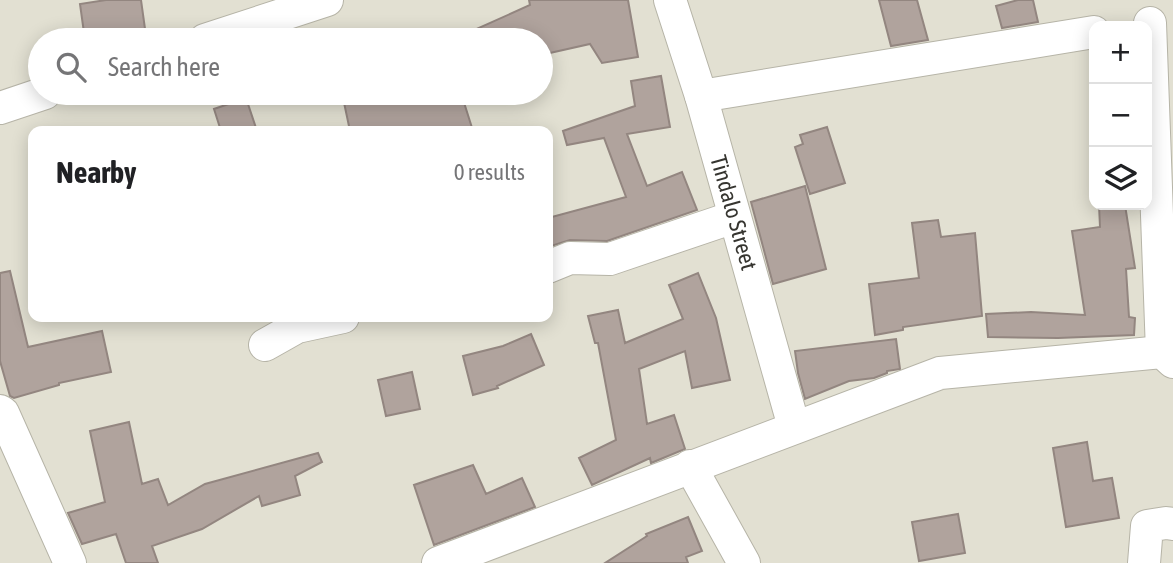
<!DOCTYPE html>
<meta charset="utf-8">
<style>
body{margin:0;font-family:"Asap Condensed",sans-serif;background:#f2f2f2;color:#202124}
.controls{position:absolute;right:21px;top:21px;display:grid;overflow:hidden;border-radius:14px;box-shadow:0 4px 18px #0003}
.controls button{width:63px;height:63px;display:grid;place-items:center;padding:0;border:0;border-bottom:2px solid #e0e0e0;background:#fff;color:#202124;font:35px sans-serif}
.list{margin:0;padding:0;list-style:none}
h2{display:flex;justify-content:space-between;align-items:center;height:91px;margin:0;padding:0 28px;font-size:30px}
h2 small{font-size:23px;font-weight:400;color:#757577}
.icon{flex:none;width:38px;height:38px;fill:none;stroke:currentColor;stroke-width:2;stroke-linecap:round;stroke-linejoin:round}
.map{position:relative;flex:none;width:1173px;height:563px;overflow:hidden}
.search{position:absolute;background:#fff;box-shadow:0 4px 18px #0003;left:28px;top:28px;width:525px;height:77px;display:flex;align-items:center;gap:18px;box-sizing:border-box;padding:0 24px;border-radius:38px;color:#757577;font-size:26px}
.panel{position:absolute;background:#fff;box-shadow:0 4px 18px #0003;left:28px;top:126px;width:525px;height:196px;border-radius:14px}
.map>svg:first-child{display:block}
.building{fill:#b0a39d;stroke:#938680;stroke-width:2}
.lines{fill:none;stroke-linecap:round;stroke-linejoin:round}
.minor-casing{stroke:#b6b4a7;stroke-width:34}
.minor{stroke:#fff;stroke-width:32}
.labels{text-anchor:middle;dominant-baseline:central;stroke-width:6;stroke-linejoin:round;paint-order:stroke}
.street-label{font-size:23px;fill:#363530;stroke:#fff}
</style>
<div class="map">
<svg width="1173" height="563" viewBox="0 0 1173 563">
<rect width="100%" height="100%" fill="#e2e0d2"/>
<path class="building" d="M 106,0 L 141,0 L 146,36 L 116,40 L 85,40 L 80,4 Z
M 529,0 L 628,0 L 638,57 L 602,63 L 590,44 L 541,55 L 541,40 L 452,40 L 530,5 Z
M 879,0 L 917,0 L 928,40 L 891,46 Z
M 1018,0 L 1033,0 L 1038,22 L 1002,28 L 996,6 Z
M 661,76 L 670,127 L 627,134 L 647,186 L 682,172 L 697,210 L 607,241 L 570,240 L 548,247 L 548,218 L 626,197 L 604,138 L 567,145 L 563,131 L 635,106 L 631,81 Z
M 342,93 L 461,93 L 473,131 L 350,131 Z
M 246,98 L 257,131 L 221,131 L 214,109 Z
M 827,127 L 845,183 L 810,194 L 795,147 L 803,144 L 800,135 Z
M 805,186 L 826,269 L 773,284 L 751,202 Z
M 1099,205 L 1125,205 L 1135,268 L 1126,269 L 1129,317 L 1135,318 L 1134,335 L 1058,338 L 988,337 L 986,314 L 1031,312 L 1085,315 L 1072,231 L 1100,227 Z
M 938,220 L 941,237 L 975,233 L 982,316 L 903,327 L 903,330 L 875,335 L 869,284 L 919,278 L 912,223 Z
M 10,271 L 28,347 L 102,331 L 111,372 L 59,383 L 59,385 L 14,398 L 10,396 L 0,361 L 0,273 Z
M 698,273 L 716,318 L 730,380 L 692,388 L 685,351 L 639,369 L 647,424 L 674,415 L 685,449 L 651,463 L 650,458 L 592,485 L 579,458 L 616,440 L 598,343 L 595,343 L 588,316 L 618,310 L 625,343 L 683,319 L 669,285 Z
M 531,334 L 544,365 L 497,386 L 498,388 L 473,395 L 463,356 L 503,346 Z
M 896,339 L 900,369 L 887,371 L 887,373 L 874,378 L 849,381 L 805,399 L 798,373 L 795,351 Z
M 412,372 L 420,409 L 386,416 L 378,380 Z
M 129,422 L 142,484 L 158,479 L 168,505 L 205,484 L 318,453 L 322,462 L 295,476 L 300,495 L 262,506 L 259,496 L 202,529 L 152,546 L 158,563 L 126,563 L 116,534 L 82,544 L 68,513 L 105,502 L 90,431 Z
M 1087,442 L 1093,481 L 1112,478 L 1119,518 L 1066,527 L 1053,448 Z
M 473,465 L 486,494 L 522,478 L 535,507 L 434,545 L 414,485 Z
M 958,514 L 965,553 L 919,561 L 912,522 Z
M 688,517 L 702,551 L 686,557 L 688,563 L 605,563 L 647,536 L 646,534 Z"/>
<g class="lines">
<defs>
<g id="minor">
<path id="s1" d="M 670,0 L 701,96 L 794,427"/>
<path d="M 1150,23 L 1162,352"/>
<path d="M 205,40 L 327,0"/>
<path d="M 701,96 L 1094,32"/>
<path d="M 0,108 L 45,93"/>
<path d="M 548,267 L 570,258 L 610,259 L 734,217"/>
<path d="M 265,345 L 297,327 L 343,317"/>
<path d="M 0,411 L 3,413 L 70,563"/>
<path d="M 690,466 L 744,563"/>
<path d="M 438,563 L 940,373 L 1162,352 L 1173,362"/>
<path d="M 1144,563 L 1147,526 L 1166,523 L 1173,524"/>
</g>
</defs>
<use href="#minor" class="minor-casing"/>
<use href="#minor" class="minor"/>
</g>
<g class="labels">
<g class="street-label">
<text stroke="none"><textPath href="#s1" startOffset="222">Tindalo Street</textPath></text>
</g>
</g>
</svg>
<div class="controls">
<button>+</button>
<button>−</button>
<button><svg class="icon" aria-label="layers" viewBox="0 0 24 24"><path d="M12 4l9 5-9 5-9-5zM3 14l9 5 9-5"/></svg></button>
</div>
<div class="search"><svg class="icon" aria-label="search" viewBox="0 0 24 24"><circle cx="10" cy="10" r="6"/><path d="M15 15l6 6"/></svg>Search here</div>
<section class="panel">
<h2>Nearby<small>0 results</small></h2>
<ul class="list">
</ul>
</section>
</div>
